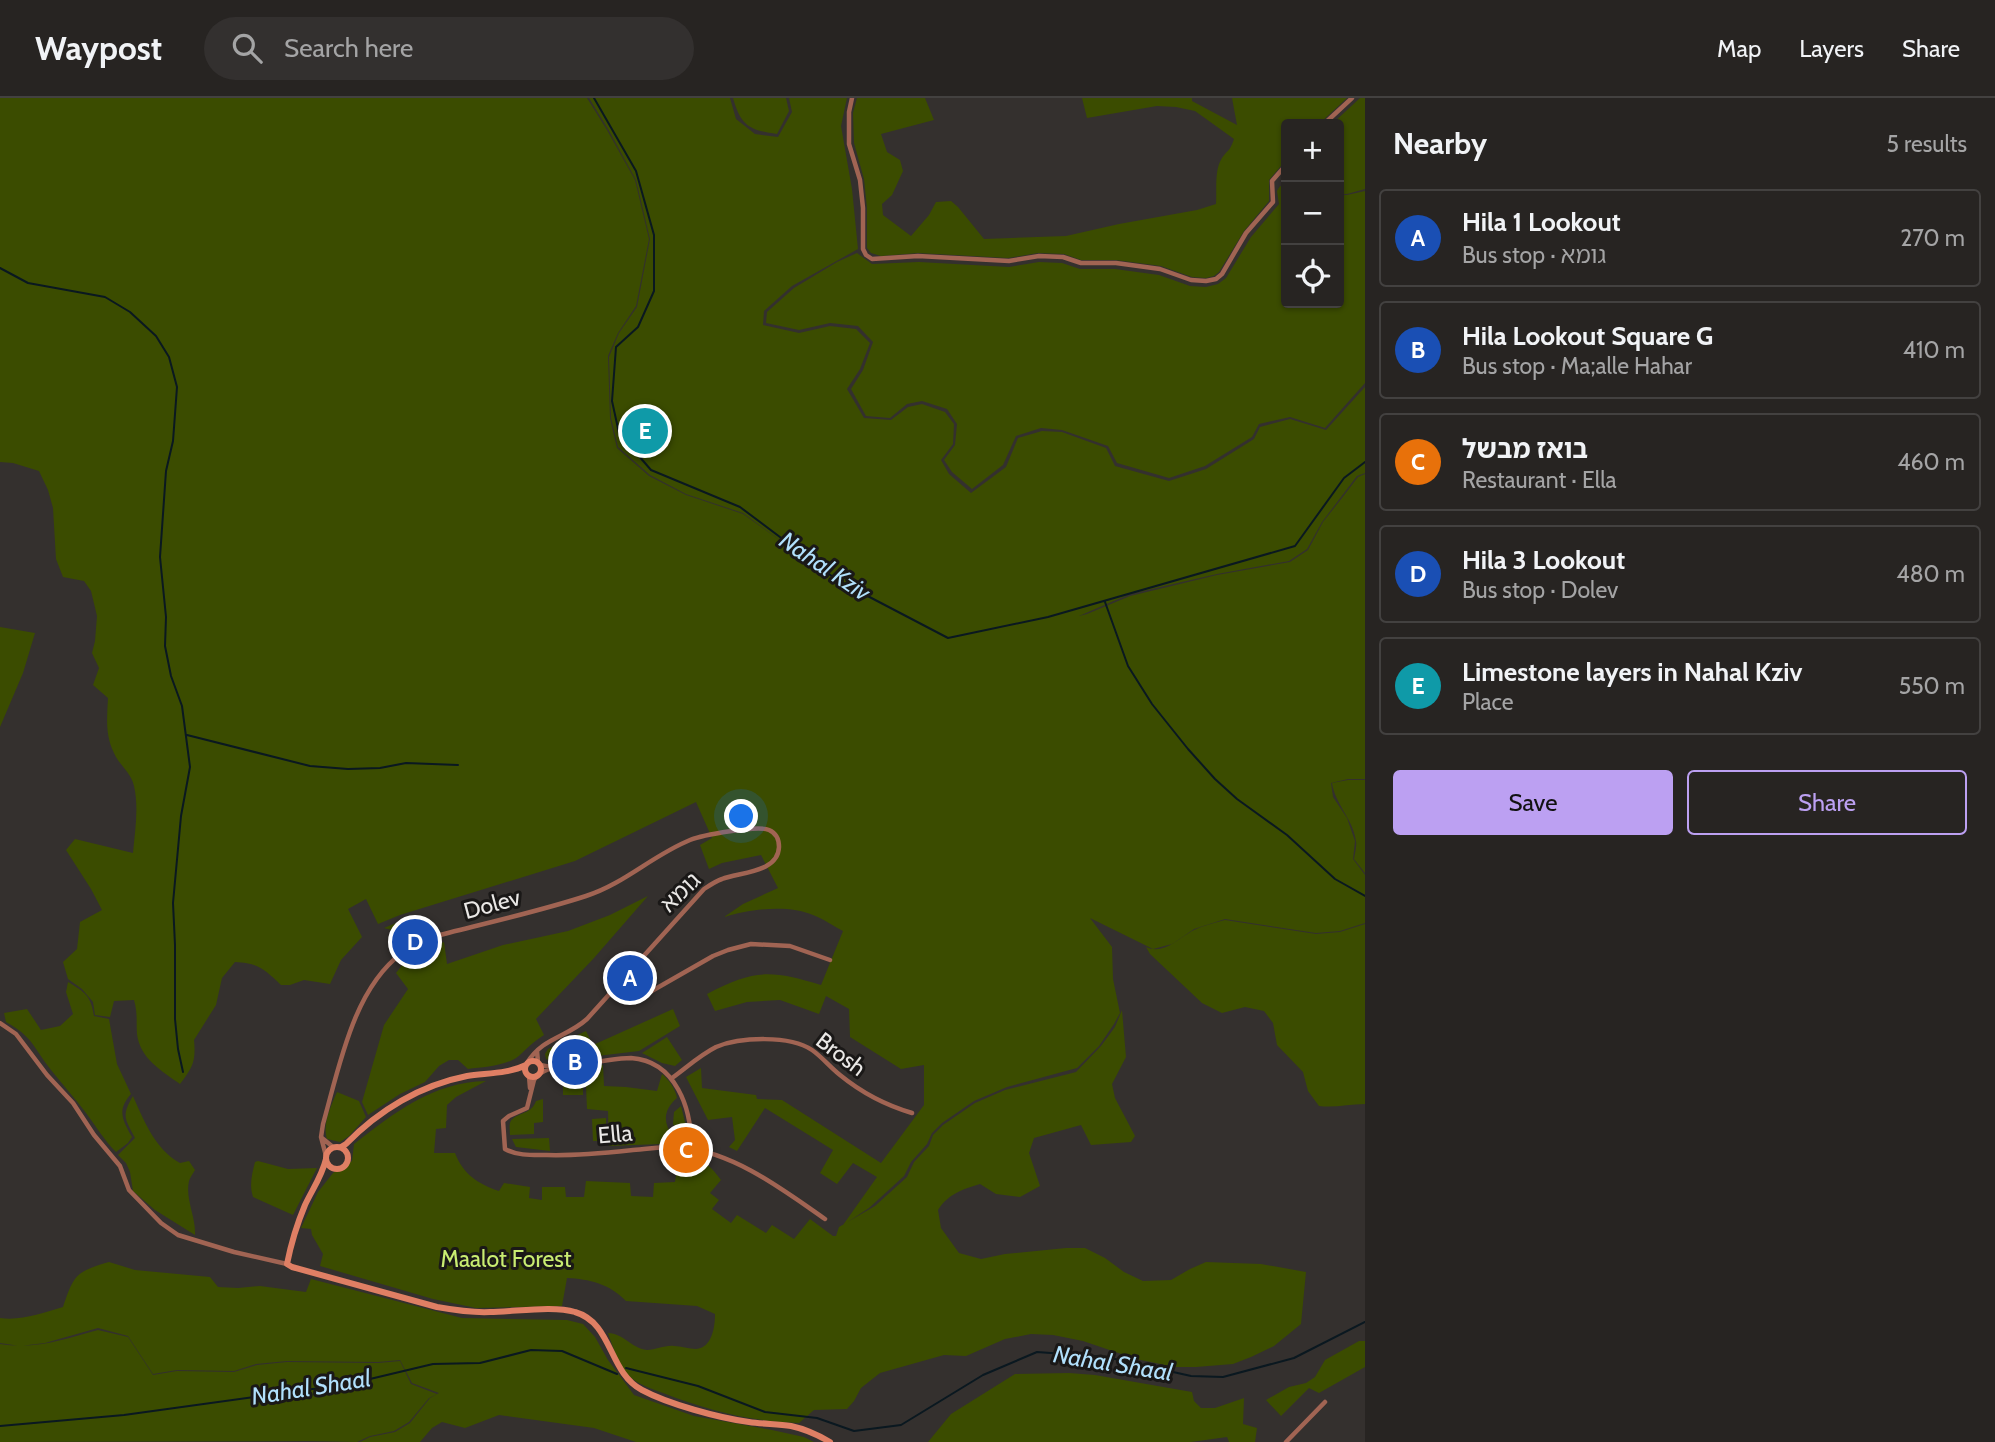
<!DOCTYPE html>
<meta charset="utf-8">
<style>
body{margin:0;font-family:Cabin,"Noto Sans Hebrew",sans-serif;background:#33302f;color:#f1f3f6}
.controls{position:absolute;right:21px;top:21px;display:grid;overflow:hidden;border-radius:7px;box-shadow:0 2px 5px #0004}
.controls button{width:63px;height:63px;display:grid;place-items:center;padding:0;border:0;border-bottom:2px solid #434140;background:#272422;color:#f1f3f6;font:35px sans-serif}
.you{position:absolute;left:742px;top:719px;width:24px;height:24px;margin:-18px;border:5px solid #fff;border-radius:50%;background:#1a73e8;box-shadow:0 0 0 10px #1a73e833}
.badge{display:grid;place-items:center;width:46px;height:46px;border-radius:50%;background:#bca0f2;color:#fff;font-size:23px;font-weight:700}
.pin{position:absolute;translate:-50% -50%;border:4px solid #fff;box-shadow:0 2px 7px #0006}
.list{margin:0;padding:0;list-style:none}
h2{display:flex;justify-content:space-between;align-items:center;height:91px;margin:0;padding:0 28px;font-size:30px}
h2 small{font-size:23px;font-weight:400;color:#a4a4a5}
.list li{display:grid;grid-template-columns:46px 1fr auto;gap:21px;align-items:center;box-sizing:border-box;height:98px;margin:0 14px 14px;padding:0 14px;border:2px solid #434140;border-radius:7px}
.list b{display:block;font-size:26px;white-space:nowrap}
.list p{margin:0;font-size:23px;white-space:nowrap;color:#a4a4a5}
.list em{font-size:23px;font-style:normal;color:#a4a4a5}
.actions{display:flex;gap:14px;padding:21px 28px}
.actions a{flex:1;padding:16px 0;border:2px solid #bca0f2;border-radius:7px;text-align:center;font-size:24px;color:#bca0f2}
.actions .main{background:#bca0f2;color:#111}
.icon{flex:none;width:38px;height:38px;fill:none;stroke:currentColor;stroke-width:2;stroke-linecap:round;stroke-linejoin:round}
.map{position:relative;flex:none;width:1365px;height:1344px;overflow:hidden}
header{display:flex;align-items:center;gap:42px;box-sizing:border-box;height:98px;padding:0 35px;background:#272422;border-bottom:2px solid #434140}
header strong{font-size:33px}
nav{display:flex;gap:38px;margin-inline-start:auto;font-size:24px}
.search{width:490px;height:63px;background:#33302f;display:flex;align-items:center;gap:18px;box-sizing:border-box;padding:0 24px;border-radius:38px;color:#a4a4a5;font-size:26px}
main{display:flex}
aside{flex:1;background:#272422}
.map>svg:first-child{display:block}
.green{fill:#3b4c00}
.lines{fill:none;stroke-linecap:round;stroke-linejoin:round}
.stream{stroke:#0a1820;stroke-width:2}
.street{stroke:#a16453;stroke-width:4.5}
.secondary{stroke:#df7f64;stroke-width:6}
.labels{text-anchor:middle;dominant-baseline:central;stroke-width:6;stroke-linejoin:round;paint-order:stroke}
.street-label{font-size:23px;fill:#eae8e6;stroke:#1a1817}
.park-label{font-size:23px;fill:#c9ed71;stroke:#1a1817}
.water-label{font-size:24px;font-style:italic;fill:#b1e0fc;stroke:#1a1817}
</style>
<header>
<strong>Waypost</strong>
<div class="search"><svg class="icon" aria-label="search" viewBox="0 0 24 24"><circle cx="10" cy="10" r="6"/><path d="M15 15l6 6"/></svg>Search here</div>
<nav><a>Map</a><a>Layers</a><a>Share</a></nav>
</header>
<main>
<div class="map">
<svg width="1365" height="1344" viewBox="0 0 1365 1344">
<rect width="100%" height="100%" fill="#34302e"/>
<path class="green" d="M 0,0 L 587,0 L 607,32 L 635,82 L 649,141 L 636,208 L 618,235 L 608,258 L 610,320 L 617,350 L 649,378 L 686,397 L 743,416 L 803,459 L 743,415 L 686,396 L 650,377 L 618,349 L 611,320 L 609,259 L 619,235 L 637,209 L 650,141 L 636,82 L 608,31 L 589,0 L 730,0 L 736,21 L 755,36 L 778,39 L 792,14 L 789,0 L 847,0 L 841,28 L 852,91 L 858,151 L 792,188 L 764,213 L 763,227 L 799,235 L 830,228 L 856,231 L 870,245 L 860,271 L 847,291 L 864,320 L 891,322 L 908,309 L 922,306 L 945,314 L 954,326 L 953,346 L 941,362 L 949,376 L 971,395 L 1006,369 L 1018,340 L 1042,333 L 1062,334 L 1106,350 L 1115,368 L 1169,383 L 1206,371 L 1254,341 L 1260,329 L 1290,321 L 1326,332 L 1365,289 L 1365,375 L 1357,378 L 1341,399 L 1322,424 L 1307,451 L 1289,463 L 1217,476 L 1130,496 L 1079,518 L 1087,516 L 1130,498 L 1217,477 L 1290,464 L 1308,452 L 1323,424 L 1342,400 L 1358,379 L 1365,376 L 1365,681 L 1348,681 L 1331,685 L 1333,699 L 1347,720 L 1355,743 L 1353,761 L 1365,777 L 1365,825 L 1340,833 L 1316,835 L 1225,821 L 1194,831 L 1172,846 L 1153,851 L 1090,820 L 1112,849 L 1113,881 L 1120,915 L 1114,926 L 1099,948 L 1077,970 L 1007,989 L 974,1003 L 942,1025 L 932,1035 L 927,1046 L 911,1064 L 904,1078 L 869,1110 L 843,1127 L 877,1079 L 853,1065 L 837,1086 L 820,1075 L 833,1052 L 765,1010 L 737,1053 L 729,1049 L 735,1042 L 732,1019 L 708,1022 L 686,979 L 701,970 L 702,990 L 756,997 L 757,1001 L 782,1002 L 881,1065 L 924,1007 L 924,967 L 901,971 L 850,939 L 849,911 L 826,898 L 819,916 L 780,902 L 747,904 L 715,913 L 707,896 C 754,871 771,872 821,887 L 843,833 C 833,828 824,821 813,817 C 788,806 750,811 724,819 L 743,806 L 778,790 L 761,757 L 722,765 L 709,771 L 700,747 L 712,740 L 696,704 L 575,763 L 400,817 L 378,826 L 366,801 L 348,811 L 362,839 L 341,862 L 330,886 L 304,882 L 290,887 L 281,887 C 265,872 259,865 235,864 L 222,880 L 216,907 L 194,942 C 196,963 193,969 180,986 C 162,973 140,961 137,936 C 136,924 138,916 134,902 L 114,903 L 110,919 L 95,917 L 93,904 L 82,891 L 68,881 L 63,864 L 77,851 L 80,824 L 102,812 L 91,791 L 66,752 L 75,741 L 133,755 C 135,732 139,710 134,688 C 131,674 119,667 114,655 C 105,637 107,619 108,600 L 93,587 L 99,570 L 92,555 L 95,543 L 97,518 L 91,493 L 84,483 L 63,479 L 56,461 L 53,410 L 48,392 L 39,373 L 13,365 L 0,364 Z
M 733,0 L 786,0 L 789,13 L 777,36 C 749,32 741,28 733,0 Z
M 857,0 L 925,0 L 934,22 L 881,36 L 887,54 L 900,62 L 903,73 L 892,97 L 882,106 L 883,117 L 911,138 L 929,117 L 936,104 L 951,103 L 958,109 L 984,141 L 1066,138 L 1119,126 L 1197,112 L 1216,106 C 1217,92 1214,72 1222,60 C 1229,50 1229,55 1234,41 L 1195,13 L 1176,9 L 1157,8 L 1087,20 L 1082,0 L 1192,0 L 1192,3 L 1237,27 L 1232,0 L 1347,0 L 1319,26 L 1286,26 L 1286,62 L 1269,82 L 1269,103 L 1244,133 L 1219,174 L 1214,178 L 1206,180 L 1192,179 L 1161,168 L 1116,162 L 1081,162 L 1064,156 L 1038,155 L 1008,160 L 918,155 L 881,158 L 871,155 L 867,150 L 867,110 L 864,81 L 854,45 L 853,15 Z
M 1360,0 L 1365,0 L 1365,91 L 1347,96 L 1339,96 L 1339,26 L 1332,26 Z
M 1280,88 L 1286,90 L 1286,205 L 1339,205 L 1339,97 L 1347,97 L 1365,93 L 1365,285 L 1325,330 L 1290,319 L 1259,326 L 1252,339 L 1205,368 L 1169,380 L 1117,365 L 1108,348 L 1062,332 L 1041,330 L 1016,338 L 1003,367 L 972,391 L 952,374 L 944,362 L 955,347 L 957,326 L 947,311 L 922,303 L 907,306 L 890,320 L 866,318 L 851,291 L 863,272 L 873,244 L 858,228 L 830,225 L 799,232 L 766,225 L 767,214 L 794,190 L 837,164 L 857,155 L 872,166 L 919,164 L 1009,169 L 1039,164 L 1062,165 L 1080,171 L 1115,171 L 1159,177 L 1190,188 L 1206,189 L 1218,186 L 1226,180 L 1251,139 L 1279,106 L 1277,93 Z
M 0,529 L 35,535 L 23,575 L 0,629 Z
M 1348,682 L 1365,682 L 1365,775 L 1354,761 C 1355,755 1357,748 1356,743 C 1353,721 1335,706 1332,685 Z
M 648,798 L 594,860 L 536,921 L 544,937 C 536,942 529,948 522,955 C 510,968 485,969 468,971 L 458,962 L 449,962 L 439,968 L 425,984 L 400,996 L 368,1017 L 362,1004 L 384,927 L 408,891 L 396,875 L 410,857 L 444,844 L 447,866 L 503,847 L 568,833 L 610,817 Z
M 413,818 L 422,838 L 404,846 L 392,832 L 384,830 Z
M 1225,822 L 1316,836 L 1340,834 L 1365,826 L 1365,1006 C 1349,1006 1335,1010 1319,1008 L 1308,993 L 1303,974 L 1277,947 L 1273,925 L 1264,913 L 1245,909 L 1222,915 L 1202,905 L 1150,856 L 1146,849 C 1163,857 1178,841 1192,833 C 1202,828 1214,825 1225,822 Z
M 638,875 L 650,884 L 640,891 L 628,890 L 625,887 Z
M 68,884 C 85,894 91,898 94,918 L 109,921 L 117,966 L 131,996 C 117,1012 122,1021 132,1039 L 128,1045 L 116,1054 C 104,1042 96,1028 86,1015 C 75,1000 62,986 51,972 C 33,949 33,939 6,924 L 4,915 L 27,911 L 41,932 L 60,928 L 73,916 L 66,894 Z
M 673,911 L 680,928 L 639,953 L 564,962 L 552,963 L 546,961 L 545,956 L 548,951 L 586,933 L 593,947 Z
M 1122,912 L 1126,959 L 1112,986 L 1115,1000 L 1135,1038 L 1131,1044 L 1091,1047 L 1081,1027 L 1034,1040 L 1029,1055 L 1040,1088 L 1020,1099 L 996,1096 L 980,1086 C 963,1091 948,1096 938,1112 L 941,1130 L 959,1155 L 981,1161 L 1005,1156 L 1066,1150 L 1085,1150 L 1105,1160 L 1124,1174 L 1143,1183 L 1171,1182 L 1190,1171 L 1206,1164 L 1261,1166 L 1306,1174 L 1301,1226 L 1274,1248 L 1251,1259 L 1233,1266 L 1196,1269 L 1175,1269 L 1136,1261 L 1083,1243 L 1053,1237 L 1031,1236 L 1005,1241 L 966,1258 L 944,1257 L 880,1275 L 861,1290 L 854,1303 L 847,1311 L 814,1312 L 799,1325 C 751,1324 707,1312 663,1295 C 652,1291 637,1286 629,1278 C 618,1266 613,1249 608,1235 C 623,1235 631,1250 647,1252 C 656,1252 665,1247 674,1248 C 681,1248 689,1251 696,1251 C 712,1250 715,1229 715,1216 L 697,1208 L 626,1203 C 610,1186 589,1181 567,1180 L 562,1208 L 476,1210 L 433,1201 L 320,1168 L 323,1156 L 312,1137 L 311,1131 L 301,1130 L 318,1094 L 333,1075 L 352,1063 L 354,1046 C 394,1015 433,984 486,983 L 456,999 L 447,1007 L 446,1030 L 436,1031 L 434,1055 L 455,1055 C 463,1076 478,1086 499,1093 L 504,1085 L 530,1089 L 529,1100 L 542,1102 L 542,1089 L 565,1089 L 566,1099 L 584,1099 L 586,1083 L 630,1085 L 631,1098 L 653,1099 L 654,1085 L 675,1084 L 679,1057 C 701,1061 708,1064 721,1082 L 710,1095 L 719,1102 L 712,1111 L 731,1125 L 737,1117 L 766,1135 L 772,1127 L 794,1141 L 810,1121 L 833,1138 L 836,1138 L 839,1129 L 875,1108 L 907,1079 L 914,1064 L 929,1048 L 933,1037 L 943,1027 L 975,1005 L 1005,992 L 1076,974 L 1101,948 L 1115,929 Z
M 667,939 L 682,962 L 675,968 L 662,965 L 642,955 Z
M 603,967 L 604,988 L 626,989 L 657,993 L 662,976 C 669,982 675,990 677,1000 C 664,1011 662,1024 673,1038 L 684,1041 L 686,1045 L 609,1048 L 608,1013 L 587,1011 L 585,968 Z
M 563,984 L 583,984 L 583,997 L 563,997 Z
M 337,994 L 359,1003 L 366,1019 L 349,1038 L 340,1044 L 327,1041 C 322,1026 331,1008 337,994 Z
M 133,998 C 144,1023 155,1051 180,1065 L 189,1063 L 195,1072 C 193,1076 190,1079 189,1083 C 185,1101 196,1119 195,1137 L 155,1112 L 133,1093 L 130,1074 L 126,1065 L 118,1057 L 135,1040 C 125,1021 121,1018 133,998 Z
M 543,1001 L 543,1024 L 534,1025 L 534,1036 L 510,1037 C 510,1033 509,1029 510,1025 C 514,1014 531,1018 536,1003 Z
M 681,1008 L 687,1032 L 677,1032 L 673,1026 L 674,1014 Z
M 606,1020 L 606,1043 L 593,1043 L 592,1021 Z
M 549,1040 L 550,1053 L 516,1049 L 512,1041 Z
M 258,1063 L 288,1071 L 317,1070 L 293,1117 L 253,1099 C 249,1087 252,1076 255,1064 Z
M 109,1164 L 135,1172 L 210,1179 L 218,1189 L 238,1190 L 260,1188 L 306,1194 L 311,1181 L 462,1220 L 567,1222 L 583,1226 L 595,1239 L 608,1262 L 634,1297 L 694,1318 L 772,1332 L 804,1339 L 814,1344 L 636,1344 L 594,1330 L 499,1317 L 465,1330 L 442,1324 L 432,1330 L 420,1344 L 360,1344 L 370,1339 L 395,1334 L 410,1325 L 430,1300 L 439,1295 L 412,1285 L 400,1262 L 378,1264 L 287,1263 L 256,1266 L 234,1273 L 177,1272 L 153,1276 L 128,1238 L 98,1230 L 45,1245 L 20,1248 L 0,1245 L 0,1220 C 21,1223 42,1215 63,1209 C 74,1177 75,1174 109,1164 Z
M 98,1232 L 128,1239 L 153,1277 L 177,1273 L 234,1274 L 257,1267 L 287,1264 L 378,1265 L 400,1263 L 411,1286 L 437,1296 L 429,1300 L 409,1324 L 394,1333 L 370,1338 L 357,1344 L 308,1343 L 0,1344 L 0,1246 C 36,1252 64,1241 98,1232 Z
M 1359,1243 L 1365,1243 L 1365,1269 L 1319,1295 L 1309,1290 L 1281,1318 L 1266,1302 L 1289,1289 L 1306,1285 L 1315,1279 L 1325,1262 Z
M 1069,1275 L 1095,1277 L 1192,1294 L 1194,1303 L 1201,1310 L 1215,1310 L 1244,1300 L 1243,1326 L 1257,1330 L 1255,1344 L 1229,1344 L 1227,1339 L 1191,1344 L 928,1344 L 951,1316 L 1015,1276 Z"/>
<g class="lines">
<path class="stream" d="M 594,0 L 636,73 L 654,137 L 654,193 L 638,229 L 616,249 L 612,303 L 619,335 L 651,372 L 740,409 L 837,482 L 948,540 L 1048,519 L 1295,448 L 1344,380 L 1365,364
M 0,170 L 28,185 L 105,199 L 130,214 L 156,238 L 169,259 L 177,289 L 173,343 L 166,373 L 160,459 L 166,519 L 165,548 L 171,578 L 182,608 L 190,669 L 181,718 L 173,805 L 175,847 L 175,921 L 178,951 L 183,974
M 1105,504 L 1128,568 L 1152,606 L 1188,651 L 1215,681 L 1237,701 L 1287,737 L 1335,781 L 1365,798
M 187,637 L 310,668 L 348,671 L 380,670 L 406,665 L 458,667
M 626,1270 L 698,1288 L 765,1314 L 817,1320 L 854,1333 L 901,1327 L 983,1277 L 1037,1254 L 1106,1259 L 1191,1278 L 1223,1279 L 1294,1260 L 1365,1224
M 0,1328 L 124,1317 L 349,1286 L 433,1266 L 480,1265 L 531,1252 L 562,1253 L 617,1276"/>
<path class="street" d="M 852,0 L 849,14 L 849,46 L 860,82 L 863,110 L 863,151 L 866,157 L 872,161 L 918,158 L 1009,163 L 1039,158 L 1063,159 L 1081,165 L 1116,165 L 1160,171 L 1191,182 L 1206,183 L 1216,181 L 1222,176 L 1246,135 L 1273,104 L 1272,83 L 1286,67
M 1324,26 L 1352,0
M 613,893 L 628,901 L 643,898 L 713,858 L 728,852 L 751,846 L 790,848 L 830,862
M 0,925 L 16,936 L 47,977 L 73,1005 L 94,1037 L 120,1068 L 129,1092 L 161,1125 L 178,1137 L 234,1154 L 287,1166
M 537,953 L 538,964
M 540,967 L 551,969
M 539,976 C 555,966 575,966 592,964 C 605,963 618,960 631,960 C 676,963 692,1011 691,1050
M 537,977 L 534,982 L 527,1010 L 509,1018 L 503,1023 L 505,1051 C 517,1058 533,1057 547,1057 C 576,1058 604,1055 633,1052 C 649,1051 666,1048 681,1049 C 735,1055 782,1091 825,1121
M 529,978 L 530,990
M 672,980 C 686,970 700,957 716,949 C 740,939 790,937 812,952 C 822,959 830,969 840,977 C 862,995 885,1007 912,1015
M 322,1040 L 333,1049
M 326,1058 L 321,1039 L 323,1026 C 339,970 353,891 402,855 C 412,848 424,843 436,838 C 486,825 537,814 586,798 C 624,786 653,757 690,742 C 702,737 758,727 769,732 C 776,735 779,742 779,749 C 778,775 740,774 722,781 C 716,783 710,787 704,791 L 587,921 C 566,940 543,939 527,965
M 1286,1344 L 1325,1304"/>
<path class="secondary" d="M525 971a8 8 0 1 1 16 0a8 8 0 1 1-16 0Z
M 341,1049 L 346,1046 C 379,1012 421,987 467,978 C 486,975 508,976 526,967
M326 1060a11 11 0 1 1 22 0a11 11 0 1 1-22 0Z
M 326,1061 C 322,1078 312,1092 305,1107 C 297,1126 291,1146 287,1166 L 292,1169 L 437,1209 C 454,1212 472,1215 490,1214 C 514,1214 553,1207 575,1214 C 613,1225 608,1274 642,1292 C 668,1306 719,1320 749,1324 C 763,1326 777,1326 791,1328 C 805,1331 818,1337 830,1344"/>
</g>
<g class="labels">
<g class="street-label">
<text transform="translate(680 794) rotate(-44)">גומא</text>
<text transform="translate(492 806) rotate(-15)">Dolev</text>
<text transform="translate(841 956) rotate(37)">Brosh</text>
<text transform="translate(615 1036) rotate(-5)">Ella</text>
</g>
<g class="park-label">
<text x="506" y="1161">Maalot Forest</text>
</g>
<g class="water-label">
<text transform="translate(825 468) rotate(34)">Nahal Kziv</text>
<text transform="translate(1113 1265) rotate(9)">Nahal Shaal</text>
<text transform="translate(311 1289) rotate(-9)">Nahal Shaal</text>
</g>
</g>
</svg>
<div class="controls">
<button>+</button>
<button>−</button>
<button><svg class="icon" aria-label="locate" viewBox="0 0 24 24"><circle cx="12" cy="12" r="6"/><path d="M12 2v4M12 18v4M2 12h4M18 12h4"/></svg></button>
</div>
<div class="you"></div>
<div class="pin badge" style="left:630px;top:880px;background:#1a4fb4">A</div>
<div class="pin badge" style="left:575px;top:964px;background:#1a4fb4">B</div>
<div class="pin badge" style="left:686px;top:1052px;background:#e8710a">C</div>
<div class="pin badge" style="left:415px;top:844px;background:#1a4fb4">D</div>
<div class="pin badge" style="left:645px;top:333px;background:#0f9aa8">E</div>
</div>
<aside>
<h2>Nearby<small>5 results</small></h2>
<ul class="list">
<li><span class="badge" style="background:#1a4fb4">A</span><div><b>Hila 1 Lookout</b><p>Bus stop · גומא</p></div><em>270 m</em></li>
<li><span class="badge" style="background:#1a4fb4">B</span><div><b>Hila Lookout Square G</b><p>Bus stop · Ma;alle Hahar</p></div><em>410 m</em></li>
<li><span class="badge" style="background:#e8710a">C</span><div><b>בואז מבשל</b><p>Restaurant · Ella</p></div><em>460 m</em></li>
<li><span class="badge" style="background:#1a4fb4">D</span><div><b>Hila 3 Lookout</b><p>Bus stop · Dolev</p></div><em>480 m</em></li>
<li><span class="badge" style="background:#0f9aa8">E</span><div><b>Limestone layers in Nahal Kziv</b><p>Place</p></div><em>550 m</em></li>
</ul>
<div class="actions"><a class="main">Save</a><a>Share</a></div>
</aside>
</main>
